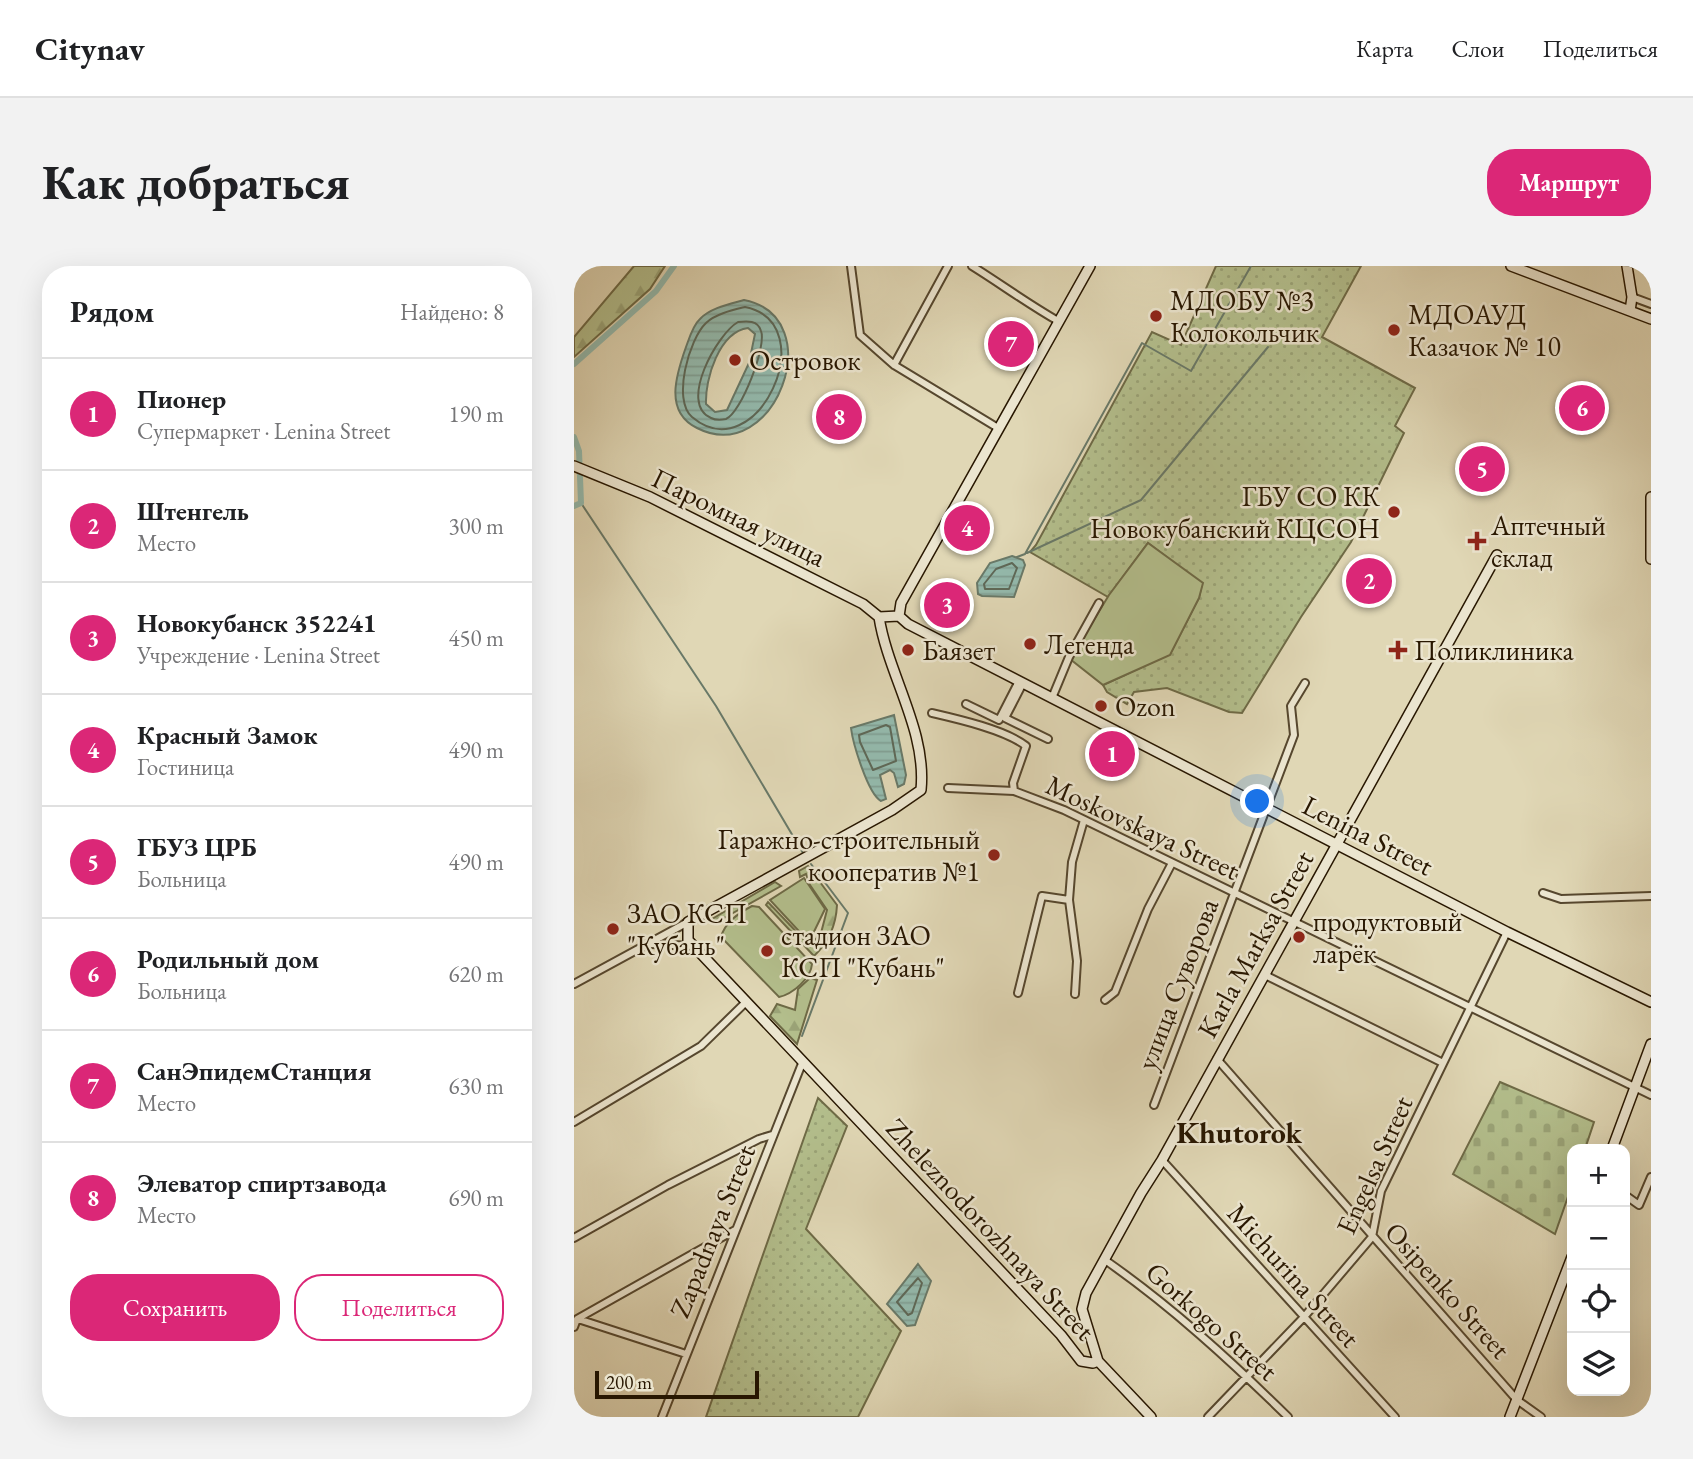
<!DOCTYPE html>
<html lang="ru">
<meta charset="utf-8">
<style>
body{margin:0;font-family:"EB Garamond",serif;background:#f2f2f2;color:#202124}
.controls{position:absolute;right:21px;bottom:21px;display:grid;overflow:hidden;border-radius:14px;box-shadow:0 7px 28px #0002}
.controls button{width:63px;height:63px;display:grid;place-items:center;padding:0;border:0;border-bottom:2px solid #e0e0e0;background:#fff;color:#202124;font:35px sans-serif}
.scale{position:absolute;left:21px;bottom:18px;width:164px;box-sizing:border-box;padding-left:7px;border:4px solid #281701;border-top:0;font-size:19px;line-height:24px;white-space:nowrap;color:#281701;-webkit-text-stroke:5px #ebe5cf;paint-order:stroke}
.you{position:absolute;left:684px;top:536px;width:24px;height:24px;margin:-18px;border:5px solid #fff;border-radius:50%;background:#1a73e8;box-shadow:0 0 0 10px #1a73e833}
.badge{display:grid;place-items:center;width:46px;height:46px;border-radius:50%;background:#db2777;color:#fff;font-size:23px;font-weight:700}
.pin{position:absolute;translate:-50% -50%;border:4px solid #fff;box-shadow:0 2px 7px #0006}
.list{margin:0;padding:0;list-style:none}
h2{display:flex;justify-content:space-between;align-items:center;height:91px;margin:0;padding:0 28px;font-size:30px}
h2 small{font-size:23px;font-weight:400;color:#757577}
.list li{display:grid;grid-template-columns:46px 1fr auto;gap:21px;align-items:center;box-sizing:border-box;height:112px;padding:0 28px;border-top:2px solid #e0e0e0}
.list b{display:block;font-size:26px;white-space:nowrap}
.list p{margin:0;font-size:23px;white-space:nowrap;color:#757577}
.list em{font-size:23px;font-style:normal;color:#757577}
.actions{display:flex;gap:14px;padding:21px 28px}
.actions a{flex:1;padding:16px 0;border:2px solid #db2777;border-radius:28px;text-align:center;font-size:24px;color:#db2777}
.actions .main{background:#db2777;color:#fff}
.icon{flex:none;width:38px;height:38px;fill:none;stroke:currentColor;stroke-width:2;stroke-linecap:round;stroke-linejoin:round}
.map{position:relative;flex:none;width:1077px;height:1151px;overflow:hidden;border-radius:28px}
header{display:flex;align-items:center;gap:42px;box-sizing:border-box;height:98px;padding:0 35px;background:#fff;border-bottom:2px solid #e0e0e0}
header strong{font-size:33px}
nav{display:flex;gap:38px;margin-inline-start:auto;font-size:24px}
.intro{display:flex;align-items:center;justify-content:space-between;box-sizing:border-box;height:168px;padding:0 42px}
h1{margin:0;font-size:49px}
.button{padding:18px 32px;border-radius:28px;background:#db2777;color:#fff;font-size:24px;font-weight:700}
main{display:flex;gap:42px;padding:0 42px}
aside{flex:1;background:#fff;border-radius:28px;box-shadow:0 7px 28px #0002}
.map>svg:first-child{display:block}
.grass{fill:url(#grass-dots);stroke:#6e6a46;stroke-width:2}
.forest{fill:url(#forest-firs);stroke:#6e6a46;stroke-width:2}
.cemetery{fill:url(#cemetery-stones);stroke:#6e6a46;stroke-width:2}
.garden{fill:#b3be8c;stroke:#6e6a46;stroke-width:2}
.water{fill:url(#water-rules);stroke:#697968;stroke-width:2;fill-rule:evenodd}
.lines{fill:none;stroke-linecap:round;stroke-linejoin:round}
.shore{stroke:#5e6857;stroke-width:2}
.stream{stroke:#697968;stroke-width:2}
.canal{stroke:#94baad;stroke-width:6}
.street-casing{stroke:#56472e;stroke-width:10}
.secondary-casing{stroke:#281701;stroke-width:12}
.street{stroke:#ebe5cf;stroke-width:6}
.secondary{stroke:#ebe5cf;stroke-width:9}
.poi-dot{fill:#8f2418;stroke:#ebe5cf;stroke-width:2.5}
.labels{text-anchor:middle;dominant-baseline:central;stroke-width:5;stroke-linejoin:round;paint-order:stroke}
.poi-label{font-size:28px;fill:#281701;stroke:#ebe5cf;text-anchor:start}
.street-label{font-size:28px;fill:#281701;stroke:#ebe5cf}
.neighbourhood-label{font-size:30px;font-weight:bold;fill:#281701;stroke:#ebe5cf}
</style>
<header>
<strong>Citynav</strong>
<nav><a>Карта</a><a>Слои</a><a>Поделиться</a></nav>
</header>
<div class="intro"><h1>Как добраться</h1><a class="button">Маршрут</a></div>
<main>
<aside>
<h2>Рядом<small>Найдено: 8</small></h2>
<ul class="list">
<li><span class="badge">1</span><div><b>Пионер</b><p>Супермаркет · Lenina Street</p></div><em>190 m</em></li>
<li><span class="badge">2</span><div><b>Штенгель</b><p>Место</p></div><em>300 m</em></li>
<li><span class="badge">3</span><div><b>Новокубанск 352241</b><p>Учреждение · Lenina Street</p></div><em>450 m</em></li>
<li><span class="badge">4</span><div><b>Красный Замок</b><p>Гостиница</p></div><em>490 m</em></li>
<li><span class="badge">5</span><div><b>ГБУЗ ЦРБ</b><p>Больница</p></div><em>490 m</em></li>
<li><span class="badge">6</span><div><b>Родильный дом</b><p>Больница</p></div><em>620 m</em></li>
<li><span class="badge">7</span><div><b>СанЭпидемСтанция</b><p>Место</p></div><em>630 m</em></li>
<li><span class="badge">8</span><div><b>Элеватор спиртзавода</b><p>Место</p></div><em>690 m</em></li>
</ul>
<div class="actions"><a class="main">Сохранить</a><a>Поделиться</a></div>
</aside>
<div class="map">
<svg width="1077" height="1151" viewBox="0 0 1077 1151">
<defs>
<pattern id="grass-dots" width="8" height="8" patternUnits="userSpaceOnUse" patternTransform="scale(1.75)"><rect width="8" height="8" fill="#b3be8c"/><path d="M2 2h.1M6 6h.1" fill="none" stroke="#9aa377" stroke-width="1.8" stroke-linecap="round"/></pattern>
<pattern id="forest-firs" width="22" height="20" patternUnits="userSpaceOnUse" patternTransform="scale(1.75)"><rect width="22" height="20" fill="#b3be8c"/><path d="M5 1l3.5 6h-7zM16 11l3.5 6h-7z" fill="#9aa377"/></pattern>
<pattern id="cemetery-stones" width="16" height="16" patternUnits="userSpaceOnUse" patternTransform="scale(1.75)"><rect width="16" height="16" fill="#b3be8c"/><path d="M2 7V4a2 2 0 0 1 4 0v3zM10 15v-3a2 2 0 0 1 4 0v3z" fill="#9aa377"/></pattern>
<pattern id="water-rules" width="6" height="5" patternUnits="userSpaceOnUse" patternTransform="scale(1.75)"><rect width="6" height="5" fill="#94baad"/><path d="M0 2.5h6" fill="none" stroke="#809f93"/></pattern>
</defs>
<rect width="100%" height="100%" fill="#e0d7b5"/>
<filter id="stains"><feTurbulence type="fractalNoise" baseFrequency=".00286" numOctaves="4"/><feColorMatrix values="0 0 0 0 .2 0 0 0 0 .09 0 0 0 0 .02 0 0 0 .5 -.17"/></filter>
<radialGradient id="worn" r=".72"><stop offset=".6" stop-color="#630" stop-opacity="0"/><stop offset="1" stop-color="#630" stop-opacity=".3"/></radialGradient>
<path class="grass" d="M 642,0 L 787,0 L 748,71 L 841,122 L 821,160 L 830,167 L 777,276 L 727,351 L 668,447 L 655,446 L 593,422 L 560,426 L 553,438 L 533,426 L 529,419 L 596,388 L 625,332 L 628,318 L 574,277 L 534,331 L 456,286 L 462,279 L 578,66 L 607,79 Z
M 244,832 L 273,860 L 232,963 L 327,1065 L 284,1151 L 132,1151 Z"/>
<path class="forest" d="M 60,0 L 91,0 L 76,23 L 0,91 L 0,71 Z
M 234,600 L 263,639 C 262,660 255,676 240,690 L 192,639 L 194,636 L 236,680 L 247,667 L 253,644 L 236,619 L 232,608 L 226,611 L 225,605 Z
M 201,616 L 207,620 L 141,657 L 138,653 Z
M 236,712 L 243,714 L 223,778 L 196,750 L 203,738 L 221,744 L 224,723 Z"/>
<path class="cemetery" d="M 926,816 L 1020,856 L 1011,883 L 998,883 L 998,919 L 981,968 L 879,908 Z"/>
<path class="garden" d="M 574,277 L 629,317 L 625,332 L 596,389 L 529,419 L 496,393 L 535,329 Z
M 230,612 L 251,643 L 235,676 L 196,634 Z
M 178,640 L 185,641 L 238,698 C 237,712 219,728 205,731 L 147,671 C 151,656 165,647 178,640 Z"/>
<path class="water" d="M 170,34 C 257,51 201,202 123,162 C 90,146 102,109 112,81 C 115,73 119,59 126,53 C 136,42 156,38 170,34 ZM 174,62 L 181,68 L 175,97 L 153,144 L 141,146 L 132,138 C 131,113 145,66 174,62 Z
M 438,290 L 449,294 L 451,299 L 440,331 L 408,330 L 404,328 L 403,317 L 416,297 Z
M 320,449 L 332,509 L 330,518 L 324,521 L 320,507 L 316,504 L 306,509 L 312,533 L 307,535 C 294,528 279,478 277,462 Z
M 344,998 L 357,1015 L 341,1059 L 333,1060 L 313,1038 Z"/>
<g class="lines">
<path class="shore" d="M 171,41 C 251,57 183,206 118,151 C 98,134 115,73 132,57 C 141,48 159,44 171,41 Z
M 164,56 C 173,55 184,54 187,65 C 193,80 167,147 152,153 C 147,154 141,154 137,152 C 104,138 143,68 164,56 Z
M 438,297 L 443,302 L 435,323 L 411,323 L 410,318 L 422,303 Z
M 312,459 L 316,461 L 322,495 L 299,504 L 286,476 L 285,469 Z
M 344,1012 L 348,1017 L 338,1047 L 334,1049 L 323,1036 Z"/>
<path class="stream" d="M 7,237 L 142,440 L 229,587
M 453,287 L 567,234 L 694,81
M 443,291 L 451,288 L 568,77 L 617,105 L 677,0
M 228,770 L 274,647 L 237,598"/>
<path class="canal" d="M 0,98 L 82,25 L 100,0
M 0,171 L 5,185 L 7,237 L 0,240"/>
<defs>
<path id="street" d="M 277,0 L 286,69 L 320,99 L 424,162
M 398,0 C 427,18 454,38 484,55
M 1058,31 L 1077,38
M 320,99 L 374,0
M 449,417 L 431,452 L 474,473
M 478,432 L 495,391 L 525,337
M 392,438 L 425,454 L 445,415
M 358,447 C 384,453 432,464 452,480 L 439,517 L 440,525 L 490,544 L 1077,829
M 374,522 L 440,525
M 969,627 L 987,633 L 1077,630
M 77,678 L 119,680
M 691,709 L 869,797
M 0,718 L 114,656
M 444,727 L 468,630 L 495,634
M 501,728 L 503,695 L 495,634 L 498,596 L 510,554
M 531,734 L 541,726 L 574,643 L 598,597
M 643,793 L 943,1134 L 967,1151
M 580,839 L 720,469 L 717,440 L 731,417
M 0,856 L 127,780 L 172,736
M 588,894 L 821,1151
M 1051,929 L 1065,939 L 1077,911
M 0,972 L 94,919 L 185,873 L 198,869
M 531,994 C 597,1040 656,1094 714,1151
M 4,1053 L 112,1088
M 0,1061 L 3,1053 L 161,964
M 88,1151 L 229,795
M 634,1151 L 730,1051 L 798,971 L 807,925 L 933,666"/>
<path id="secondary" d="M 937,0 L 1077,53
M 1053,0 L 1058,31 L 1056,45
M 0,200 L 76,231 L 289,338 L 305,351
M 1077,231 L 1077,293
M 325,350 L 327,337 L 516,0
M 305,351 C 314,409 353,464 347,524 L 318,544 L 114,656 L 114,674 L 487,1069 L 507,1095 L 519,1097 L 524,1095
M 305,351 L 325,350 L 334,358 L 933,666 L 1077,736
M 1038,883 L 1077,778
M 577,1151 L 524,1095 L 508,1043 L 512,1027 L 567,927 L 588,894 L 923,289
M 936,1151 L 998,991"/>
</defs>
<use href="#street" class="street-casing"/>
<use href="#secondary" class="secondary-casing"/>
<use href="#street" class="street"/>
<use href="#secondary" class="secondary"/>
</g>
<g class="poi-dot">
<circle cx="582" cy="50" r="7"/>
<circle cx="820" cy="64" r="7"/>
<circle cx="161" cy="94" r="7"/>
<circle cx="820" cy="246" r="7"/>
<path d="M899.5 264.5h7v7h7v7h-7v7h-7v-7h-7v-7h7z"/>
<circle cx="456" cy="378" r="7"/>
<circle cx="334" cy="384" r="7"/>
<path d="M820.5 373.5h7v7h7v7h-7v7h-7v-7h-7v-7h7z"/>
<circle cx="527" cy="440" r="7"/>
<circle cx="420" cy="589" r="7"/>
<circle cx="39" cy="663" r="7"/>
<circle cx="725" cy="671" r="7"/>
<circle cx="193" cy="685" r="7"/>
</g>
<g class="labels">
<g class="poi-label">
<text x="596" y="34">МДОБУ №3<tspan x="596" dy="32">Колокольчик</tspan></text>
<text x="834" y="48">МДОАУД<tspan x="834" dy="32">Казачок № 10</tspan></text>
<text x="175" y="94">Островок</text>
<text x="806" y="230" text-anchor="end">ГБУ СО КК<tspan x="806" dy="32">Новокубанский КЦСОН</tspan></text>
<text x="917" y="259">Аптечный<tspan x="917" dy="32">склад</tspan></text>
<text x="470" y="378">Легенда</text>
<text x="348" y="384">Баязет</text>
<text x="840" y="384">Поликлиника</text>
<text x="541" y="440">Ozon</text>
<text x="406" y="573" text-anchor="end">Гаражно-строительный<tspan x="406" dy="32">кооператив №1</tspan></text>
<text x="53" y="647">ЗАО КСП<tspan x="53" dy="32">"Кубань"</tspan></text>
<text x="739" y="655">продуктовый<tspan x="739" dy="32">ларёк</tspan></text>
<text x="207" y="669">стадион ЗАО<tspan x="207" dy="32">КСП "Кубань"</tspan></text>
</g>
<g class="street-label">
<text transform="translate(165 251) rotate(26)">Паромная улица</text>
<text transform="translate(569 561) rotate(25)">Moskovskaya Street</text>
<text transform="translate(794 569) rotate(27)">Lenina Street</text>
<text transform="translate(681 678) rotate(-61)">Karla Marksa Street</text>
<text transform="translate(603 718) rotate(-69)">улица Суворова</text>
<text transform="translate(800 899) rotate(-66)">Engelsa Street</text>
<text transform="translate(417 963) rotate(47)">Zheleznodorozhnaya Street</text>
<text transform="translate(138 965) rotate(-68)">Zapadnaya Street</text>
<text transform="translate(720 1009) rotate(48)">Michurina Street</text>
<text transform="translate(874 1024) rotate(48)">Osipenko Street</text>
<text transform="translate(638 1055) rotate(41)">Gorkogo Street</text>
</g>
<g class="neighbourhood-label">
<text x="665" y="866">Khutorok</text>
</g>
</g>
<rect width="100%" height="100%" filter="url(#stains)"/>
<rect width="100%" height="100%" fill="url(#worn)"/>
</svg>
<div class="controls">
<button>+</button>
<button>−</button>
<button><svg class="icon" aria-label="locate" viewBox="0 0 24 24"><circle cx="12" cy="12" r="6"/><path d="M12 2v4M12 18v4M2 12h4M18 12h4"/></svg></button>
<button><svg class="icon" aria-label="layers" viewBox="0 0 24 24"><path d="M12 4l9 5-9 5-9-5zM3 14l9 5 9-5"/></svg></button>
</div>
<div class="scale">200 m</div>
<div class="you"></div>
<div class="pin badge" style="left:538px;top:488px">1</div>
<div class="pin badge" style="left:795px;top:315px">2</div>
<div class="pin badge" style="left:373px;top:339px">3</div>
<div class="pin badge" style="left:393px;top:262px">4</div>
<div class="pin badge" style="left:908px;top:203px">5</div>
<div class="pin badge" style="left:1008px;top:142px">6</div>
<div class="pin badge" style="left:437px;top:78px">7</div>
<div class="pin badge" style="left:265px;top:151px">8</div>
</div>
</main>
